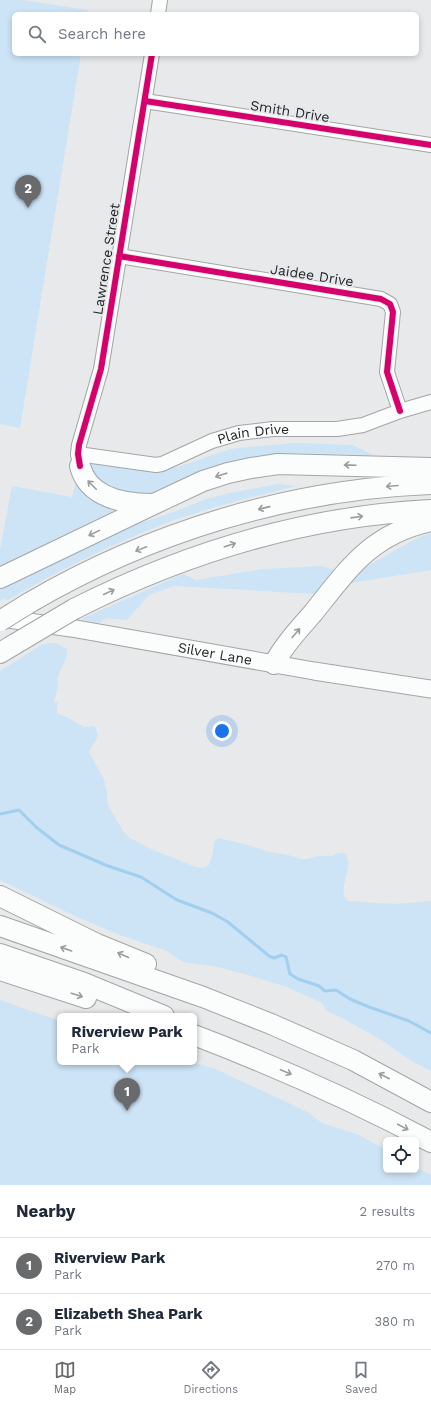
<!DOCTYPE html>
<style>
body{margin:0;font-family:"Work Sans",sans-serif;background:#f6f6f7;color:#1f2937}
.controls{position:absolute;right:12px;bottom:12px;display:grid;overflow:hidden;border-radius:6px;box-shadow:0 2px 6px #0003}
.controls button{width:36px;height:36px;display:grid;place-items:center;padding:0;border:0;border-bottom:1px solid #e0e1e3;background:#fff;color:#1f2937;font:20px sans-serif}
.you{position:absolute;left:222px;top:731px;width:14px;height:14px;margin:-10px;border:3px solid #fff;border-radius:50%;background:#1a73e8;box-shadow:0 0 0 6px #1a73e833}
.badge{display:grid;place-items:center;width:26px;height:26px;border-radius:50%;background:#696a6c;color:#fff;font-size:13px;font-weight:700}
.pin{position:absolute;translate:-50% -33px;filter:drop-shadow(0 1px 2px #0008)}
.pin::after{content:'';position:absolute;top:21px;width:14px;height:12px;background:inherit;clip-path:polygon(0 0,100% 0,50% 100%)}
.popup{position:absolute;left:57px;top:1013px;width:140px;height:52px;box-sizing:border-box;display:grid;place-content:center;border-radius:6px;background:#fff;filter:drop-shadow(0 1px 3px #0005);font-size:13px;white-space:nowrap;color:#747a83}
.popup b{font-size:15px;color:#1f2937}
.popup::after{content:'';position:absolute;left:50%;top:100%;margin-left:-8px;border:8px solid transparent;border-top-color:#fff}
.list{margin:0;padding:0;list-style:none}
h2{display:flex;justify-content:space-between;align-items:center;height:52px;margin:0;padding:0 16px;font-size:17px}
h2 small{font-size:13px;font-weight:400;color:#747a83}
.list li{display:grid;grid-template-columns:26px 1fr auto;gap:12px;align-items:center;box-sizing:border-box;height:56px;padding:0 16px;border-top:1px solid #e0e1e3}
.list b{display:block;font-size:15px;white-space:nowrap}
.list p{margin:0;font-size:13px;white-space:nowrap;color:#747a83}
.list em{font-size:13px;font-style:normal;color:#747a83}
.icon{flex:none;width:22px;height:22px;fill:none;stroke:currentColor;stroke-width:2;stroke-linecap:round;stroke-linejoin:round}
.map{position:relative;flex:none;width:431px;height:1185px;overflow:hidden}
.search{position:absolute;background:#fff;box-shadow:0 2px 6px #0003;left:12px;right:12px;top:12px;height:44px;display:flex;align-items:center;gap:10px;box-sizing:border-box;padding:0 14px;border-radius:6px;color:#747a83;font-size:15px}
.sheet{height:164px;background:#fff}
nav{display:flex;justify-content:space-around;align-items:center;box-sizing:border-box;height:56px;border-top:1px solid #e0e1e3;background:#fff;font-size:11px;color:#747a83}
nav a{display:grid;justify-items:center;gap:2px}
nav .on{color:#696a6c}
.map>svg:first-child{display:block}
.green{fill:#cce4f6}
.lines{fill:none;stroke-linecap:round;stroke-linejoin:round}
.stream{stroke:#a2ceef;stroke-width:3}
.minor-casing{stroke:#a3a5a6;stroke-width:16}
.major-casing{stroke:#a3a5a6;stroke-width:19}
.highway-casing{stroke:#a3a5a6;stroke-width:22}
.minor{stroke:#fbfcfc;stroke-width:14}
.major{stroke:#fbfcfc;stroke-width:17}
.highway{stroke:#fbfcfc;stroke-width:20}
.highway-bridge-casing{stroke:#a3a5a6;stroke-width:22;stroke-linecap:butt}
.highway-bridge{stroke:#fbfcfc;stroke-width:20}
.cycleway-casing{stroke:#e6e9ec;stroke-width:8}
.cycleway{stroke:#d6006c;stroke-width:6}
.oneway{stroke:#9b9c9c}
.labels{text-anchor:middle;dominant-baseline:central;stroke-width:4;stroke-linejoin:round;paint-order:stroke}
.street-label{font-size:14px;fill:#252627;stroke:#e6e9ec}
</style>
<div class="map">
<svg width="431" height="1185" viewBox="0 0 431 1185">
<rect width="100%" height="100%" fill="#e7e9eb"/>
<path class="green" d="M 0,0 L 23,0 L 88,10 L 88,14 L 14,14 L 14,54 L 81,54 L 20,428 L 0,424 Z
M 293,443 L 353,445 L 373,455 L 286,453 L 250,459 L 146,498 L 98,485 L 90,465 L 93,464 L 157,472 L 181,466 L 230,449 Z
M 77,479 L 120,510 L 0,568 L 0,550 L 12,486 L 72,497 Z
M 278,484 L 296,486 C 251,497 205,508 161,525 C 108,546 57,571 8,600 L 3,599 L 0,601 L 0,582 L 128,527 L 171,513 L 207,499 L 230,493 Z
M 428,534 L 431,534 L 431,570 L 351,583 L 362,569 L 410,542 Z
M 321,566 L 335,570 L 316,594 L 174,586 L 149,595 L 127,620 L 107,618 L 99,623 L 81,619 L 183,574 L 196,580 L 263,569 Z
M 56,643 L 67,649 C 68,659 60,668 58,677 C 57,680 58,684 58,687 C 57,693 54,698 54,703 L 57,702 L 57,713 L 70,719 L 84,727 L 94,726 L 96,728 C 100,739 93,743 89,752 L 103,778 L 106,786 L 108,806 L 125,834 L 130,838 L 153,850 L 196,867 L 203,868 L 209,865 L 213,852 L 214,842 L 219,838 L 251,846 L 269,852 L 288,855 L 300,859 L 307,859 L 319,856 L 332,856 L 339,853 L 345,853 C 355,870 335,889 348,901 L 394,904 L 431,901 L 431,1071 L 413,1062 L 383,1041 L 344,1019 L 331,1013 L 325,1009 L 322,1003 L 287,987 L 255,977 L 218,967 L 183,962 L 167,951 L 120,935 L 75,916 L 0,880 L 0,671 L 43,644 Z
M 0,1000 L 60,1021 L 60,1062 L 189,1062 L 213,1068 L 295,1106 L 307,1112 L 322,1123 L 359,1135 L 386,1150 L 386,1170 L 416,1170 L 416,1167 L 431,1175 L 431,1185 L 0,1185 Z"/>
<g class="lines">
<path class="stream" d="M 0,814 L 19,810 L 36,827 L 59,845 L 108,866 L 141,877 L 177,900 L 212,913 L 228,922 L 269,956 L 274,958 L 282,955 L 286,957 L 290,974 L 298,979 L 319,986 L 325,991 L 336,990 L 350,999 L 369,1007 L 409,1021 L 431,1033"/>
<defs>
<g id="minor">
<path d="M 158,14 L 160,0"/>
<path d="M 145,101 L 431,145"/>
<path d="M 119,256 L 381,299 L 390,304 L 393,312 L 387,372 L 400,411"/>
<path id="s1" d="M 78,454 L 156,465 L 162,464 L 212,441 L 239,433 L 273,429 L 337,429 L 363,425 L 400,411 L 431,402"/>
<path d="M 80,466 L 78,454 L 79,445 L 101,369 L 152,54"/>
</g>
<g id="major">
<path id="s2" d="M 0,618 L 71,628 L 314,671 L 431,689"/>
</g>
<path id="highway" d="M 80,466 C 88,498 125,504 152,504
M 0,578 L 154,504 L 203,481 L 228,473 L 251,468 L 278,464 L 431,468
M 29,603 C 150,532 291,489 431,484
M 74,609 C 185,553 306,516 431,510
M 0,653 L 15,644
M 274,664 C 284,645 299,629 313,613 C 349,568 371,534 431,521
M 0,896 L 97,944 L 146,964
M 0,926 L 203,997 L 271,1024 L 353,1060 L 431,1102
M 0,954 L 84,983 L 164,1016
M 0,970 L 86,998
M 194,1035 C 275,1066 354,1101 431,1142"/>
</defs>
<use href="#minor" class="minor-casing"/>
<use href="#major" class="major-casing"/>
<use href="#highway" class="highway-casing"/>
<use href="#minor" class="minor"/>
<use href="#major" class="major"/>
<use href="#highway" class="highway"/>
<defs>
<path id="highway-bridge" d="M 0,621 L 29,603
M 15,644 L 74,609"/>
</defs>
<use href="#highway-bridge" class="highway-bridge-casing"/>
<use href="#highway-bridge" class="highway-bridge"/>
<defs>
<path id="cycleway" d="M 145,101 L 431,145
M 119,256 L 381,299 L 390,304 L 393,312 L 387,372 L 400,411
M 80,466 L 78,454 L 79,445 L 101,369 L 152,54"/>
</defs>
<use href="#cycleway" class="cycleway-casing"/>
<use href="#cycleway" class="cycleway"/>
</g>
<defs><path id="oneway-shaft" d="M-6 0H5M1.5-3L5.5 0L1.5 3" fill="none" stroke-width="1.6" stroke-linecap="round" stroke-linejoin="round"/></defs>
<g class="oneway">
<use href="#oneway-shaft" transform="translate(350 465) rotate(-178)"/>
<use href="#oneway-shaft" transform="translate(221 475) rotate(162)"/>
<use href="#oneway-shaft" transform="translate(92 485) rotate(-135)"/>
<use href="#oneway-shaft" transform="translate(392 486) rotate(175)"/>
<use href="#oneway-shaft" transform="translate(264 508) rotate(167)"/>
<use href="#oneway-shaft" transform="translate(357 517) rotate(-8)"/>
<use href="#oneway-shaft" transform="translate(94 533) rotate(154)"/>
<use href="#oneway-shaft" transform="translate(230 545) rotate(-18)"/>
<use href="#oneway-shaft" transform="translate(141 549) rotate(158)"/>
<use href="#oneway-shaft" transform="translate(109 592) rotate(-25)"/>
<use href="#oneway-shaft" transform="translate(296 633) rotate(-50)"/>
<use href="#oneway-shaft" transform="translate(66 949) rotate(-161)"/>
<use href="#oneway-shaft" transform="translate(123 955) rotate(-156)"/>
<use href="#oneway-shaft" transform="translate(77 995) rotate(18)"/>
<use href="#oneway-shaft" transform="translate(286 1072) rotate(23)"/>
<use href="#oneway-shaft" transform="translate(384 1076) rotate(-153)"/>
<use href="#oneway-shaft" transform="translate(403 1127) rotate(28)"/>
</g>
<g class="labels">
<g class="street-label">
<text transform="translate(290 111) rotate(9)">Smith Drive</text>
<text transform="translate(106 259) rotate(-81)">Lawrence Street</text>
<text transform="translate(312 275) rotate(9)">Jaidee Drive</text>
<text stroke="none"><textPath href="#s1" startOffset="182">Plain Drive</textPath></text>
<text stroke="none"><textPath href="#s2" startOffset="218">Silver Lane</textPath></text>
</g>
</g>
</svg>
<div class="controls">
<button><svg class="icon" aria-label="locate" viewBox="0 0 24 24"><circle cx="12" cy="12" r="6"/><path d="M12 2v4M12 18v4M2 12h4M18 12h4"/></svg></button>
</div>
<div class="you"></div>
<div class="pin badge" style="left:127px;top:1111px">1</div>
<div class="popup"><b>Riverview Park</b>Park</div>
<div class="pin badge" style="left:28px;top:208px">2</div>
<div class="search"><svg class="icon" aria-label="search" viewBox="0 0 24 24"><circle cx="10" cy="10" r="6"/><path d="M15 15l6 6"/></svg>Search here</div>
</div>
<section class="sheet">
<h2>Nearby<small>2 results</small></h2>
<ul class="list">
<li><span class="badge">1</span><div><b>Riverview Park</b><p>Park</p></div><em>270 m</em></li>
<li><span class="badge">2</span><div><b>Elizabeth Shea Park</b><p>Park</p></div><em>380 m</em></li>
</ul>
</section>
<nav>
<a class="on"><svg class="icon" aria-label="map" viewBox="0 0 24 24"><path d="M3 6l6-2 6 2 6-2v14l-6 2-6-2-6 2zM9 4v14M15 6v14"/></svg>Map</a>
<a><svg class="icon" aria-label="directions" viewBox="0 0 24 24"><path d="M12 3l9 9-9 9-9-9zM9 14v-3h6M13 9l2 2-2 2"/></svg>Directions</a>
<a><svg class="icon" aria-label="saved" viewBox="0 0 24 24"><path d="M7 4h10v16l-5-4-5 4z"/></svg>Saved</a>
</nav>
